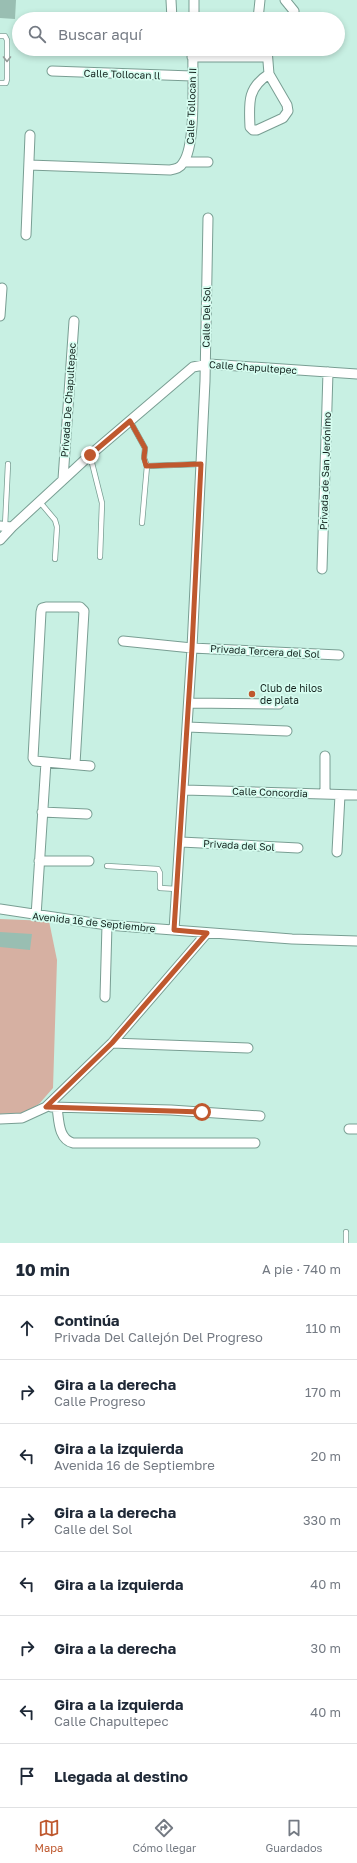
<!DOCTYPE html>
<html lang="es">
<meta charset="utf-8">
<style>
body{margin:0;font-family:"Golos Text",sans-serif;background:#f6f6f7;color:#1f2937}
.stop{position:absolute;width:12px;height:12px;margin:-9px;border:3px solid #bf582e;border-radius:50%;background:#fff}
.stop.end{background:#bf582e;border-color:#fff;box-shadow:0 1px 4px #0008}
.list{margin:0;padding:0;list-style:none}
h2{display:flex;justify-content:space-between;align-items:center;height:52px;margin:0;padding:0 16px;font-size:17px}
h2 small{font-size:13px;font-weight:400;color:#747a83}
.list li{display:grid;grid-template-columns:26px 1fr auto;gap:12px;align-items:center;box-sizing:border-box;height:64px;padding:0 16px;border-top:1px solid #e0e1e3}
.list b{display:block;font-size:15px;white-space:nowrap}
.list p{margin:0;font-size:13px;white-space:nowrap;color:#747a83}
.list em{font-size:13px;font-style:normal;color:#747a83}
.icon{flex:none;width:22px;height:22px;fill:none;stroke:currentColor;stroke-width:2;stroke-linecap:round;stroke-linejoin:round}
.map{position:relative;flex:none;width:357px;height:1243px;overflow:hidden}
.search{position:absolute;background:#fff;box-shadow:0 2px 6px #0003;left:12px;right:12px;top:12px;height:44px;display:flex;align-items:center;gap:10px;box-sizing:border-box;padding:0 14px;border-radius:22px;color:#747a83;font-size:15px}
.sheet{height:564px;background:#fff}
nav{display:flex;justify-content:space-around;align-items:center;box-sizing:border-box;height:56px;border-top:1px solid #e0e1e3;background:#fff;font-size:11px;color:#747a83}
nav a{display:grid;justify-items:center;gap:2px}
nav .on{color:#bf582e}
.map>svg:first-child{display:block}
.green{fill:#d6b0a2}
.building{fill:#99beb2}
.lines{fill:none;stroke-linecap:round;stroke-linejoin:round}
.service-casing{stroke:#799e93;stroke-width:6}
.minor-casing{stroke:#799e93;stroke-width:11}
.service{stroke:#fff;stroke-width:4.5}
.minor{stroke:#fff;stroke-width:9}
.oneway{stroke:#959c99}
.route{stroke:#bf582e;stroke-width:5}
.poi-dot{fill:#bf582e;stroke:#d6fdf0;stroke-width:1.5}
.labels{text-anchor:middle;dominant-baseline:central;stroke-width:3.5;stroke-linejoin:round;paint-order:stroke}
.street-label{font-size:10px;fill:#13221d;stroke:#d6fdf0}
.poi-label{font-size:10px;fill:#13221d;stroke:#d6fdf0;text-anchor:start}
</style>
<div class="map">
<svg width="357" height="1243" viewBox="0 0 357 1243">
<rect width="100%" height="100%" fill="#c8f0e3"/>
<path class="green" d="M 0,919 L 49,921 L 57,960 L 53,1088 L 39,1104 L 24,1113 L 0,1114 Z"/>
<path class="building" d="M 0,0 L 16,0 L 15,19 L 0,18 Z
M 0,932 L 32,934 L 30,950 L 0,947 Z"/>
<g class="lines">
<defs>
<path id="service" d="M 0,36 L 5,36 L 7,40 L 7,79 L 6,83 L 0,83
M 130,421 L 145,448 L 144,458 L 147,466 L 201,464
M 90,455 L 102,503 L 100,557
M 39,501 L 55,520 L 57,527 L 55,559
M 142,523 L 147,466
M 5,526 L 8,464
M 107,866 L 158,869 L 160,873 L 160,888 L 177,889
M 346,1243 L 346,1232"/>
<path id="minor" d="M 171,0 L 172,19
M 285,0 L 294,11 L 290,19
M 194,19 L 194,0
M 258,19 L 260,0
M 267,49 L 269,74 L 287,105 L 288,111 L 283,118 L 257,130 L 253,130 L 250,127 C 249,103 247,88 269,74
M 192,57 L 267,57
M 52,71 L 192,76
M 184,162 L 208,162
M 29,165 L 170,170 C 176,169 180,168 183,163 C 197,144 192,74 193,49
M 26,235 L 30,135
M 0,316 L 2,288
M 63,479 L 74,321
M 0,526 L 12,527
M 0,540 L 12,527 L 90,455 L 193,367 L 209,364 L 357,374
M 322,569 L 328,372
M 123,641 L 192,648 L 339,655
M 189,703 L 279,704
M 187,727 L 287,731
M 75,764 L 84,611 L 80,607 L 46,607 L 42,608 L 41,612 L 33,758 L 35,761 L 90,766
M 184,790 L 357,795
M 325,794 L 325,756
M 42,812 L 87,814
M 181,842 L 298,848
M 337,852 L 340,795
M 39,861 L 89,861
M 0,909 L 107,925 L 292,939 L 357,941
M 36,916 L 46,762
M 174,930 L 192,648 L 205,381 L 208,218
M 105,997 L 107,925
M 112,1043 L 248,1048
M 51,1107 L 171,1110 L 260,1116
M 57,1107 C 59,1120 58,1139 73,1143 L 255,1143
M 0,1119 L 22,1118 L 46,1107 L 112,1043 L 207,933
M 349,1129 L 357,1129"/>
</defs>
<use href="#service" class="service-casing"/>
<use href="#minor" class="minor-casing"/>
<use href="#service" class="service"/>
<use href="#minor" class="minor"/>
</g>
<defs><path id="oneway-chevron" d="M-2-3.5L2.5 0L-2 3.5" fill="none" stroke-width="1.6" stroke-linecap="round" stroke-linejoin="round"/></defs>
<use class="oneway" href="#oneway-chevron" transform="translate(7 59) rotate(90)"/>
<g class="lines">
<path class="route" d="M 90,455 L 130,421 L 145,448 L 144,458 L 146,466 L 201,464 L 192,648 L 174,930 L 207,933 L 112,1043 L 46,1107 L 202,1112"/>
</g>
<circle class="poi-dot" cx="252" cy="694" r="4"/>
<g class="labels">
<g class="street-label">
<text transform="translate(122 74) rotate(2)">Calle Tollocan ll</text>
<text transform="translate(191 106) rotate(-88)">Calle Tollocan II</text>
<text transform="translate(206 317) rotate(-89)">Calle Del Sol</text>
<text transform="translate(253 367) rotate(4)">Calle Chapultepec</text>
<text transform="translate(68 400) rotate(-86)">Privada De Chapultepec</text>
<text transform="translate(325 471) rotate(-88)">Privada de San Jerónimo</text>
<text transform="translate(265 651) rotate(3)">Privada Tercera del Sol</text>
<text transform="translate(270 792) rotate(2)">Calle Concordia</text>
<text transform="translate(239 845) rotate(3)">Privada del Sol</text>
<text transform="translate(94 922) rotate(6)">Avenida 16 de Septiembre</text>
</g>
<g class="poi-label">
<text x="260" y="688">Club de hilos<tspan x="260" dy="12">de plata</tspan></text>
</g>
</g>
</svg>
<div class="stop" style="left:202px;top:1112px"></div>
<div class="stop end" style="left:90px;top:455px"></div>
<div class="search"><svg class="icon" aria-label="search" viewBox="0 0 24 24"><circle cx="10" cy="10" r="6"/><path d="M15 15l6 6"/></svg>Buscar aquí</div>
</div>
<section class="sheet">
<h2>10 min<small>A pie · 740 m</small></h2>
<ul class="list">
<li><svg class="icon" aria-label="ahead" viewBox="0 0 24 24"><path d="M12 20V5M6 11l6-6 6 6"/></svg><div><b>Continúa</b><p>Privada Del Callejón Del Progreso</p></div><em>110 m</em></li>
<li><svg class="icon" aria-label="right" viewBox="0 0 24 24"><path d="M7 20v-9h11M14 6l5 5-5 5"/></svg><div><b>Gira a la derecha</b><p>Calle Progreso</p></div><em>170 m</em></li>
<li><svg class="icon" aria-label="left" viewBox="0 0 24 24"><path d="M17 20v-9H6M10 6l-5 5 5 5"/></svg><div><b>Gira a la izquierda</b><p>Avenida 16 de Septiembre</p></div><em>20 m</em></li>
<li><svg class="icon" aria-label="right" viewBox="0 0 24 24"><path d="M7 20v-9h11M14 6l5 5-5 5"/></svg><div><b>Gira a la derecha</b><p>Calle del Sol</p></div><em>330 m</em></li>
<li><svg class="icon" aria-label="left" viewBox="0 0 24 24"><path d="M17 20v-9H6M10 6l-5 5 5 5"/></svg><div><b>Gira a la izquierda</b></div><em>40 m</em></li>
<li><svg class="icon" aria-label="right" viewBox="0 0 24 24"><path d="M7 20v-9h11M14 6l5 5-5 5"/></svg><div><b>Gira a la derecha</b></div><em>30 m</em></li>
<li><svg class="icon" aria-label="left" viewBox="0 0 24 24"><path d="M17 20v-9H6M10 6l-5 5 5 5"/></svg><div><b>Gira a la izquierda</b><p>Calle Chapultepec</p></div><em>40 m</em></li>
<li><svg class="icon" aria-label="arrive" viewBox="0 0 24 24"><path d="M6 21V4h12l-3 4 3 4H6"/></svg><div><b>Llegada al destino</b></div></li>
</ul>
</section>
<nav>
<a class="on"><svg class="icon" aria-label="map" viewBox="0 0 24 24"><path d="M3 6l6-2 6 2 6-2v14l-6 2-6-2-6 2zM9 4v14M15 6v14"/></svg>Mapa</a>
<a><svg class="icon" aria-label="directions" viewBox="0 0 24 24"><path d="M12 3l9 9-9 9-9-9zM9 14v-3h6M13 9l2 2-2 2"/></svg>Cómo llegar</a>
<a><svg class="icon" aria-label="saved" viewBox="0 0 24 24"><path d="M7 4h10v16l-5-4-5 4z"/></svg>Guardados</a>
</nav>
